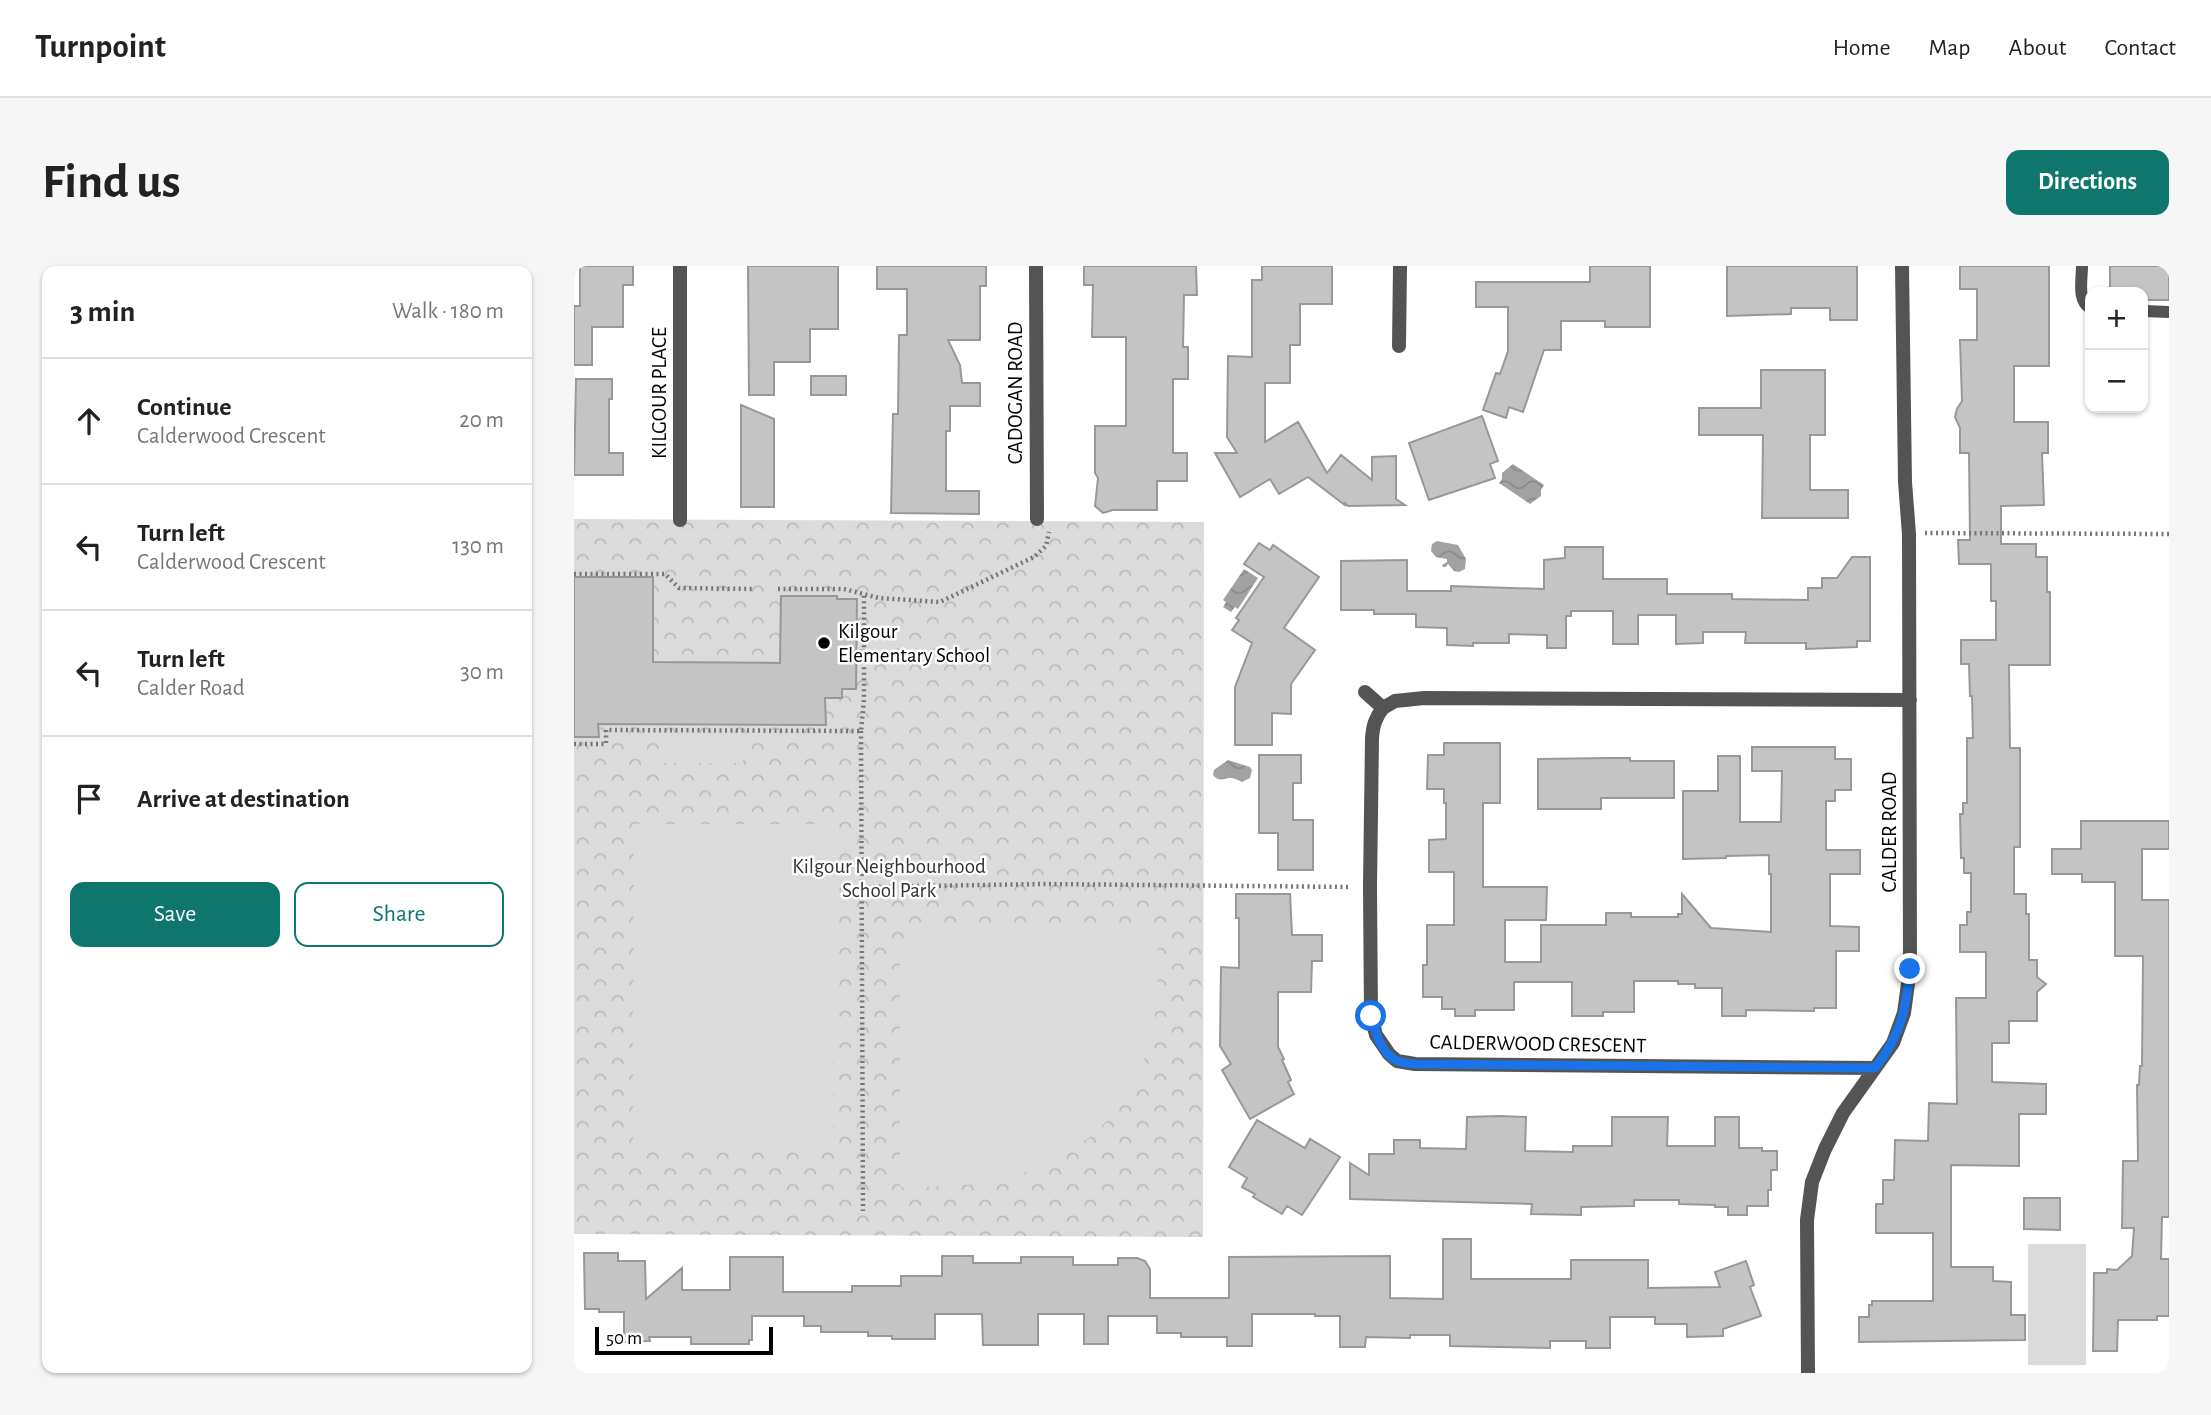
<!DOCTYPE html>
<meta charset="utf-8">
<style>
body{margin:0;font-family:"Alegreya Sans",sans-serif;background:#f6f6f6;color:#222}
.controls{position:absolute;right:21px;top:21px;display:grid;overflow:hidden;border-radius:14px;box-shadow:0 2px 5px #0004}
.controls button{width:63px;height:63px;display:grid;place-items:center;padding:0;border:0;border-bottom:2px solid #e0e0e0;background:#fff;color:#222;font:35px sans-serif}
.scale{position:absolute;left:21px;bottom:18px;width:178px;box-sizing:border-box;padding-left:7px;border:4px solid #000;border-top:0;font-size:19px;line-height:24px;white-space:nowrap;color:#000;-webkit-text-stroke:5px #fff;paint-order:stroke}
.stop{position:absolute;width:21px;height:21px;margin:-16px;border:5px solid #1a73e8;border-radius:50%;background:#fff}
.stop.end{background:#1a73e8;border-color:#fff;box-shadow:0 2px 7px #0008}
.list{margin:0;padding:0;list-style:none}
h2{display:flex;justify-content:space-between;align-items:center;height:91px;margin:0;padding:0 28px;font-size:30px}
h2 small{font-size:23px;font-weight:400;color:#767676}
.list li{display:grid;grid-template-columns:46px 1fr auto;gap:21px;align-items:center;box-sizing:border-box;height:126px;padding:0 28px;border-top:2px solid #e0e0e0}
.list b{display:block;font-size:26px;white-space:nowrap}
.list p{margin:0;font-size:23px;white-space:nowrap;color:#767676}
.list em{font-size:23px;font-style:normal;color:#767676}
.actions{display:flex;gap:14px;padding:21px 28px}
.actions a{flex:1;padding:16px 0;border:2px solid #0f766e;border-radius:14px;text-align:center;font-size:24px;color:#0f766e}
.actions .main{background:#0f766e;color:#fff}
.icon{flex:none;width:38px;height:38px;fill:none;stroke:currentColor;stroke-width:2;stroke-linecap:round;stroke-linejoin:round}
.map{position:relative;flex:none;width:1595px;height:1107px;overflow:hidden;border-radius:14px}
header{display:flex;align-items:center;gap:42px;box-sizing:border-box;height:98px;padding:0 35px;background:#fff;border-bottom:2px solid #e0e0e0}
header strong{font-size:33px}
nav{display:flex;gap:38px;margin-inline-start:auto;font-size:24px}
.intro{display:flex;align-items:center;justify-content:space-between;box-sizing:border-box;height:168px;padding:0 42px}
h1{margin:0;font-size:49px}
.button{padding:18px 32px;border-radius:14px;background:#0f766e;color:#fff;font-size:24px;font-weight:700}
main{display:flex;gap:42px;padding:0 42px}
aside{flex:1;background:#fff;border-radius:14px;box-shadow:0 2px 5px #0004}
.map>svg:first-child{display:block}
.park{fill:url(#park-crowns)}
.pitch{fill:#dbdbdb}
.water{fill:url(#water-waves)}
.building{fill:#c4c4c4;stroke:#989898;stroke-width:2}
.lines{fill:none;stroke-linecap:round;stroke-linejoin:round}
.path{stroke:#767676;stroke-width:4.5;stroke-dasharray:2 3.5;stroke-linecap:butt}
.service{stroke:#545454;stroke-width:12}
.minor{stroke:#545454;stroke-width:14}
.route{stroke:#1a73e8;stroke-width:9}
.poi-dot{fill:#000;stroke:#fff;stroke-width:2.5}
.labels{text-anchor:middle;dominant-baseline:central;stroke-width:5;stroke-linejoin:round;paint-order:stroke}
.street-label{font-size:21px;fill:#000;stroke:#fff}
.poi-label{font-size:21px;fill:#000;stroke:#fff;text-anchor:start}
.park-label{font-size:21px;fill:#323232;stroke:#fff}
</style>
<header>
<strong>Turnpoint</strong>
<nav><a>Home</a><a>Map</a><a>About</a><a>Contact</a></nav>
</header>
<div class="intro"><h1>Find us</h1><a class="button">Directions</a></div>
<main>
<aside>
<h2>3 min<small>Walk · 180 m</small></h2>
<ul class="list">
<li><svg class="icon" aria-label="ahead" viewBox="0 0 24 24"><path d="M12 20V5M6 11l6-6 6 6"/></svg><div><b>Continue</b><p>Calderwood Crescent</p></div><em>20 m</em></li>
<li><svg class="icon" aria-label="left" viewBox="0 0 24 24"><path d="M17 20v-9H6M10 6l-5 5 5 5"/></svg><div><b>Turn left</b><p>Calderwood Crescent</p></div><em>130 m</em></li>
<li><svg class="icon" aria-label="left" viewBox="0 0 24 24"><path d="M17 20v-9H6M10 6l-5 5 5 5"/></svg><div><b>Turn left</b><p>Calder Road</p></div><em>30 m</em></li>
<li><svg class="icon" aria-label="arrive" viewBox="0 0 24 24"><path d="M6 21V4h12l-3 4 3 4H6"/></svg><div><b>Arrive at destination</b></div></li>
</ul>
<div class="actions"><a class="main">Save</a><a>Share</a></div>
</aside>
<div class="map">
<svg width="1595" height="1107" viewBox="0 0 1595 1107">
<defs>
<pattern id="park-crowns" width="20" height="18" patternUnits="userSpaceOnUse" patternTransform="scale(1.75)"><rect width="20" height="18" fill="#dbdbdb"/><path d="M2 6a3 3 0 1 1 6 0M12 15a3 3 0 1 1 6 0" fill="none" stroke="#bababa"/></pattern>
<pattern id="water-waves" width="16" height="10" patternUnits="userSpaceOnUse" patternTransform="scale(1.75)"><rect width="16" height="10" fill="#a2a2a2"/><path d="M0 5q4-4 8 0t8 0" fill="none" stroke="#8a8a8a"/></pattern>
</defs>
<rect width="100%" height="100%" fill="#fff"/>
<path class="park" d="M 0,253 L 630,256 L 629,971 L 0,968 Z"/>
<path class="pitch" d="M 87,467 L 169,467 L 169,497 L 87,497 Z
M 60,558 L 260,558 L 259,882 L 59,881 Z
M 584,661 C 584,700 585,742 575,779 C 553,855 494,901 418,915 C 388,921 357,921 326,921 L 326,678 L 343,662 Z
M 1454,978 L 1512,978 L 1512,1099 L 1454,1099 Z"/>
<path class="water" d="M 939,198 L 970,219 L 967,224 L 967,230 L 956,238 L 925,217 L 928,213 L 928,207 Z
M 863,275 L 884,279 L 892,293 L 891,303 L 885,306 L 880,305 L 874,298 L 872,301 L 869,301 L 868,299 L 873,296 L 873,293 L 862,291 L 857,285 L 858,278 Z
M 670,303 L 684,312 L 664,343 L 661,341 L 657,346 L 649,341 L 652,336 L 649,334 Z
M 654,494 L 676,501 L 678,504 L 676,512 L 668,516 C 663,514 659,511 655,512 C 647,513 645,516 639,509 L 640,504 Z"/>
<path class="building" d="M 6,0 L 59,0 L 59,19 L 49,19 L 49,61 L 18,61 L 18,99 L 0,99 L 0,40 L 6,40 Z
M 174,0 L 264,0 L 264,63 L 236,63 L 236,96 L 200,96 L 200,129 L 175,129 Z
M 303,0 L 412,0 L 412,20 L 406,20 L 406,74 L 374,74 L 386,99 L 388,117 L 406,117 L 406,140 L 376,140 L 376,165 L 372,165 L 372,225 L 405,225 L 405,248 L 317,247 L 319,148 L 324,148 L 325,69 L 333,69 L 333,23 L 303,23 Z
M 510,0 L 622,0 L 623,29 L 610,29 L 609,81 L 614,81 L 614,113 L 599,113 L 599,187 L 613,187 L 613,215 L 583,215 L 583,244 L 539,244 L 529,247 L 521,240 L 524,212 L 521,207 L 521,160 L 552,160 L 552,71 L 518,71 L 519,19 L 510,19 Z
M 688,0 L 758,0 L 758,38 L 726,38 L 726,79 L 716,79 L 716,117 L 691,117 L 691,176 L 724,156 L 753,207 L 767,189 L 798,214 L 798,191 L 822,190 L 822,233 L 831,239 L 774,240 L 770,236 L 772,240 L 734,211 L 705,228 L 696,213 L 666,231 L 641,187 L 663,187 L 653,171 L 654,90 L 678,91 L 678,14 L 688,14 Z
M 1016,0 L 1076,0 L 1076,61 L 1031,61 L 1031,55 L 987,55 L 987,84 L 970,84 L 949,146 L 935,141 L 932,152 L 909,144 L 922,107 L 926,108 L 934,85 L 934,41 L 902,41 L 902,16 L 1016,16 Z
M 1153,0 L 1283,0 L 1283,54 L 1256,54 L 1256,42 L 1217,42 L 1217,48 L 1153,50 Z
M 1386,0 L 1475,0 L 1475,100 L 1440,100 L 1440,156 L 1474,156 L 1474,187 L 1468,187 L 1470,239 L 1427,240 L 1427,278 L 1462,278 L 1462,291 L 1473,291 L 1473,326 L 1476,326 L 1476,399 L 1435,399 L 1436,482 L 1446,482 L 1446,581 L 1440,581 L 1440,628 L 1452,628 L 1452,648 L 1455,648 L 1455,694 L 1463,694 L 1463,711 L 1472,718 L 1463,726 L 1463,755 L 1435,755 L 1435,777 L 1418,777 L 1418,816 L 1472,818 L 1472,848 L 1445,848 L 1445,900 L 1377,899 L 1377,1001 L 1419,1001 L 1419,1015 L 1437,1016 L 1437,1049 L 1451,1049 L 1451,1074 L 1285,1076 L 1285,1051 L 1295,1051 L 1295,1039 L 1298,1039 L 1298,1035 L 1359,1035 L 1359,967 L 1302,967 L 1302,938 L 1309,938 L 1309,914 L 1320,914 L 1321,874 L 1354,875 L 1355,837 L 1383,838 L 1382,732 L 1412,732 L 1412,686 L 1386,686 L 1386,659 L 1393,659 L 1393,646 L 1397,646 L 1397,607 L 1390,607 L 1390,592 L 1387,592 L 1386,548 L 1389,548 L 1389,537 L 1393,537 L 1393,472 L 1399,472 L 1398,430 L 1396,430 L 1395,398 L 1387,398 L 1387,374 L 1422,374 L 1422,335 L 1417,335 L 1417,298 L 1385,298 L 1384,274 L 1396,274 L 1395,187 L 1386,187 L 1386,162 L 1381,151 L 1383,143 L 1388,135 L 1386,74 L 1403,74 L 1403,23 L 1386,23 Z
M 1536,0 L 1595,0 L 1595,34 L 1569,34 L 1569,26 L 1536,26 Z
M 1187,104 L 1251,104 L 1251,169 L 1236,169 L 1236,224 L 1274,224 L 1274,252 L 1188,252 L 1189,169 L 1125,169 L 1125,142 L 1187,142 Z
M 237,110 L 272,110 L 272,129 L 237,129 Z
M 2,113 L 38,113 L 38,133 L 35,133 L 35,187 L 49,187 L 49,209 L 0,209 Z
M 167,139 L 200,153 L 200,241 L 167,241 Z
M 908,150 L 924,195 L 916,198 L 921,212 L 855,234 L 835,177 Z
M 685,277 L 696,284 L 699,279 L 745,311 L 710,362 L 741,384 L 717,418 L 717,448 L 698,447 L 698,479 L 661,479 L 661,421 L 678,377 L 658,364 L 665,354 L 662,352 L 690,311 L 670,298 Z
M 991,281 L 1029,281 L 1029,313 L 1093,313 L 1093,328 L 1158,328 L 1158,333 L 1234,334 L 1234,322 L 1248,322 L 1248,312 L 1263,312 L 1278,291 L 1296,291 L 1296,375 L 1283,375 L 1283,381 L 1232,383 L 1232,377 L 1171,377 L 1172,366 L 1129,366 L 1129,377 L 1102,378 L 1102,349 L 1064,349 L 1064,378 L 1039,378 L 1039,345 L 997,345 L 997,350 L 992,350 L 992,382 L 973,382 L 973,369 L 935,368 L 935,377 L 899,377 L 899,380 L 873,379 L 873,362 L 842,361 L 842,348 L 800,348 L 800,344 L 767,344 L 767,295 L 833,294 L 833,325 L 877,325 L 877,320 L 970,323 L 970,294 L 991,292 Z
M 0,311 L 79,311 L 79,396 L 206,397 L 207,330 L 263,330 L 263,333 L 283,333 L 282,423 L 268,423 L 268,432 L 251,432 L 252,459 L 24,458 L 25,471 L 0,471 Z
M 870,477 L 926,477 L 926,537 L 909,537 L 909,621 L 973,621 L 972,654 L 931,654 L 931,696 L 967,696 L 967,659 L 1032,659 L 1032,647 L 1057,647 L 1057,651 L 1104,651 L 1104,648 L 1108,648 L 1108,628 L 1137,662 L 1197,666 L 1197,608 L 1195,608 L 1195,589 L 1152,590 L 1152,592 L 1109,593 L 1109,525 L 1144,525 L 1144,490 L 1166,490 L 1166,556 L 1207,556 L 1208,505 L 1178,505 L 1178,481 L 1261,481 L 1261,493 L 1277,493 L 1277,524 L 1261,524 L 1261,535 L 1252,535 L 1252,584 L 1286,584 L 1286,608 L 1256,608 L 1256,660 L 1285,661 L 1285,685 L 1262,685 L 1262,742 L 1240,742 L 1240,745 L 1172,744 L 1172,750 L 1148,750 L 1148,722 L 1121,722 L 1121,718 L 1104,718 L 1104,715 L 1060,715 L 1060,746 L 1029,746 L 1029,750 L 998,750 L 998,716 L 940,716 L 940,744 L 901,744 L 901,750 L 881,750 L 881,743 L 868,743 L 868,731 L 849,731 L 849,699 L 853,699 L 853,659 L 880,659 L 880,606 L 855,606 L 855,574 L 872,573 L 872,537 L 870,537 L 870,523 L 853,523 L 854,489 L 870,489 Z
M 685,489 L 727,489 L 727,517 L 719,517 L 719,554 L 739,554 L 739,604 L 704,604 L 704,567 L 685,567 Z
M 1035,492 L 1056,492 L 1056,495 L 1100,495 L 1100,532 L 1027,532 L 1027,543 L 964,543 L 964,493 Z
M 1507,555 L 1595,555 L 1595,583 L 1568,583 L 1568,634 L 1595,634 L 1595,951 L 1588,951 L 1587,993 L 1595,993 L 1595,1050 L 1583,1050 L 1583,1054 L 1544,1054 L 1543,1085 L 1519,1085 L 1520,1007 L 1533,1007 L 1533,1003 L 1543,1004 L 1558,990 L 1560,962 L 1548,962 L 1549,895 L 1564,895 L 1563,819 L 1565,819 L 1566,800 L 1568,800 L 1569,690 L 1541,690 L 1541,616 L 1508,616 L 1508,608 L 1478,608 L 1478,583 L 1507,583 Z
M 662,628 L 716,628 L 718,669 L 748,669 L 748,695 L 738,695 L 737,726 L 704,726 L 704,781 L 710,793 L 708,794 L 717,814 L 714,816 L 720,828 L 676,853 L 648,804 L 657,798 L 646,780 L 647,701 L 665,702 L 665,652 L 662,652 Z
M 925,850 L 952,851 L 951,885 L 999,886 L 999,880 L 1038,880 L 1038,851 L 1094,851 L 1093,880 L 1141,880 L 1141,851 L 1165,851 L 1165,882 L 1188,882 L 1188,885 L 1203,885 L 1203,904 L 1197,904 L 1197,924 L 1194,924 L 1194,940 L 1173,940 L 1173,949 L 1154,949 L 1154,941 L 1141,941 L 1141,939 L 1105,938 L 1105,934 L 1060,934 L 1060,940 L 1007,941 L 1007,949 L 957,948 L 958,938 L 776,933 L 776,897 L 795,909 L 795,888 L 820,888 L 820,874 L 846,874 L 846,882 L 892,883 L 893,851 Z
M 683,854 L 731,882 L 736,873 L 766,891 L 728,949 L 713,940 L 708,948 L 679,931 L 681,928 L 668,921 L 673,912 L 655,901 Z
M 1450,932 L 1486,932 L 1486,964 L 1450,963 Z
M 869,973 L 897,973 L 897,1013 L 997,1013 L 997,994 L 1074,994 L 1074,1022 L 1146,1021 L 1141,1006 L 1172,995 L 1180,1019 L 1176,1021 L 1187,1050 L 1149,1063 L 1149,1070 L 1113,1071 L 1113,1058 L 1081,1058 L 1081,1051 L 1036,1051 L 1036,1082 L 1012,1082 L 1012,1075 L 976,1075 L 976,1082 L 876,1080 L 876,1069 L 836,1069 L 836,1072 L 792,1071 L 791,1081 L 766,1081 L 766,1050 L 741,1050 L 741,1048 L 678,1048 L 678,1080 L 653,1080 L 653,1071 L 607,1071 L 607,1067 L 583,1067 L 583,1050 L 534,1050 L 534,1078 L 510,1078 L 510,1048 L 464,1048 L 464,1079 L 409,1079 L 408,1048 L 361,1048 L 361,1073 L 318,1073 L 318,1070 L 294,1070 L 294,1066 L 247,1066 L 247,1060 L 230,1060 L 230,1050 L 178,1050 L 178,1074 L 175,1074 L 175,1078 L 117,1078 L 117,1071 L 75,1071 L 76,1075 L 50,1076 L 50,1046 L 25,1046 L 25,1043 L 11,1043 L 10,987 L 44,987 L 44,995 L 71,995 L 72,1033 L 108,1002 L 108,1024 L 156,1024 L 156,991 L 209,991 L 209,1026 L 278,1026 L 278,1020 L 327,1020 L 327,1010 L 368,1010 L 368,990 L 399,990 L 399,997 L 447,997 L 447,991 L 499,991 L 499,999 L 544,999 L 544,992 L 563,992 L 571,995 L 576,1003 L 576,1032 L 655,1032 L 655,991 L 816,990 L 816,1032 L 869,1033 Z"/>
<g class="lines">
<path class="path" d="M 1351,267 L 1595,268
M 0,308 L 91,308 L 105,322 L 180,323
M 204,323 L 270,323 L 305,332 L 366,336 L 460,291 L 472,280 L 475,266
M 287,465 L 289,945
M 0,478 L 32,478 L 32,464 L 287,465 L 290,433 L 290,328
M 288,621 L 469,618 L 777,621"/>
<path class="service" d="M 1508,0 C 1508,15 1503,34 1516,42
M 1569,45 L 1595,46"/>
<path class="minor" d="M 462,0 L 463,253
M 825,80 L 826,0
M 106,254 L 106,0
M 791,426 L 809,442 C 801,452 799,460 798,472 L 796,621 L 797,750 L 802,769 L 815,788 L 823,795 L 841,798 L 1301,802
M 809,442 L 821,435 L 850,432 L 1336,434
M 1234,1107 L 1233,954 L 1238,916 L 1251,883 L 1269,847 L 1319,777 L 1330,747 L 1336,703 L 1335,268 L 1331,216 L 1328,0"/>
</g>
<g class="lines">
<path class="route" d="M 797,750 C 801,766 807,787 823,795 C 828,797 836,797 841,798 L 1301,802 C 1327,769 1332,744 1336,703"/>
</g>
<circle class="poi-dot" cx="250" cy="377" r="7"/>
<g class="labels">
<g class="street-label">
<text transform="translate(85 127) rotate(-90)">KILGOUR PLACE</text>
<text transform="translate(441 127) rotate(-90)">CADOGAN ROAD</text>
<text transform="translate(1315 566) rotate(-90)">CALDER ROAD</text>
<text transform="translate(964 778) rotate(1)">CALDERWOOD CRESCENT</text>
</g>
<g class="poi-label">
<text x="264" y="365">Kilgour<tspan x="264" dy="24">Elementary School</tspan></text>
</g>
<g class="park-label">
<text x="315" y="600">Kilgour Neighbourhood<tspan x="315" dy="24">School Park</tspan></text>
</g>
</g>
</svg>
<div class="controls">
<button>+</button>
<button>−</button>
</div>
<div class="scale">50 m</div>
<div class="stop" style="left:797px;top:750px"></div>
<div class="stop end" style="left:1336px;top:703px"></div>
</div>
</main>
